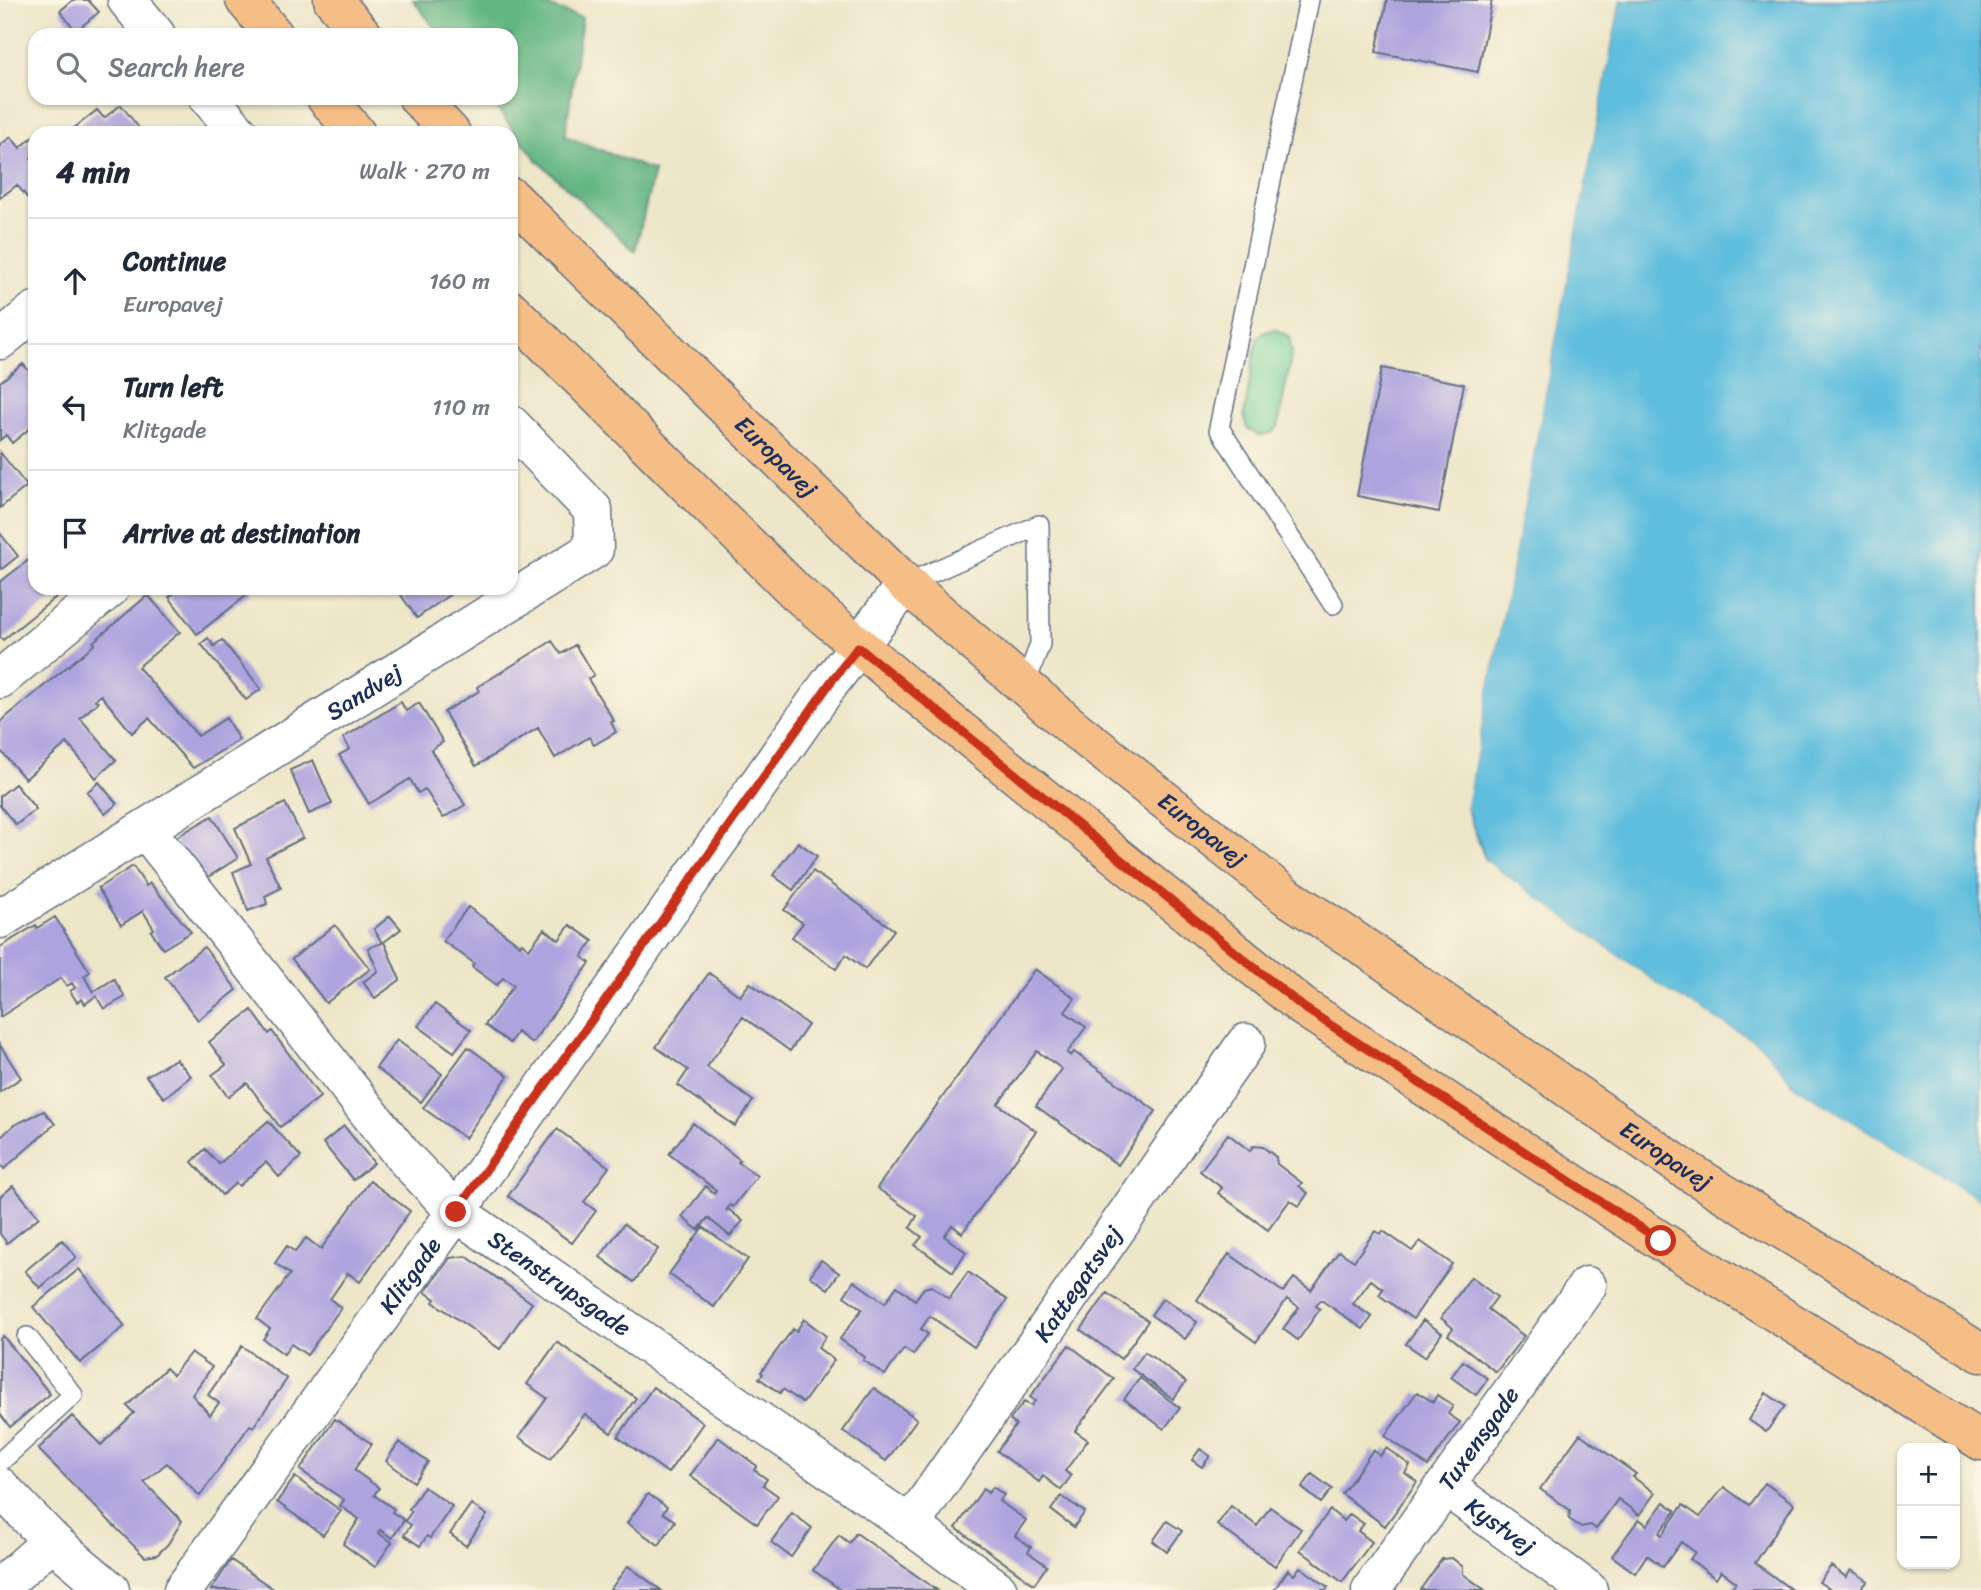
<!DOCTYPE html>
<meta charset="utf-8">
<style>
body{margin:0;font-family:Sriracha,sans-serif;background:#f2f2f3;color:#1f2937}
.controls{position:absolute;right:21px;bottom:21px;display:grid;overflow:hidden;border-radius:14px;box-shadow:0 2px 5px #0004}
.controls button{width:63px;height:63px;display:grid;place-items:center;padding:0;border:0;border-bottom:2px solid #e0e1e3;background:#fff;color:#1f2937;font:35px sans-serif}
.stop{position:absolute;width:21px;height:21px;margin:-16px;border:5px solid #c8321e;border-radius:50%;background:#fff}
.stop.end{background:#c8321e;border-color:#fff;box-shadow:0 2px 7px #0008}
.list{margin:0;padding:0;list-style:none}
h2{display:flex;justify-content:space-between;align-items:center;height:91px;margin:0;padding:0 28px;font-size:30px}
h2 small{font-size:23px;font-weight:400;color:#747a83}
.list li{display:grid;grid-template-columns:46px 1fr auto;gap:21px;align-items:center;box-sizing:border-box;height:126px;padding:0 28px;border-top:2px solid #e0e1e3}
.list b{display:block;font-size:26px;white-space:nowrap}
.list p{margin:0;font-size:23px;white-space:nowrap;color:#747a83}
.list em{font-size:23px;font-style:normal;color:#747a83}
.icon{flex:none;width:38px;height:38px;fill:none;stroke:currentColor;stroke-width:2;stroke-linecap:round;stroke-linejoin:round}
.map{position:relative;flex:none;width:1981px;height:1590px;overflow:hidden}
.search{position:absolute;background:#fff;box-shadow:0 2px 5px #0004;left:28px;top:28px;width:490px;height:77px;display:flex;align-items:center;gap:18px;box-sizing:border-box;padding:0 24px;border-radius:21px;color:#747a83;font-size:26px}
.panel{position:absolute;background:#fff;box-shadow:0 2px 5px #0004;left:28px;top:126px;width:490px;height:469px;border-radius:21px}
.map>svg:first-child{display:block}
.green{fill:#7ad39a;stroke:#4a817c;stroke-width:2}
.forest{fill:#63b582;stroke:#3f7270;stroke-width:2}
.water{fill:#5fbddd;stroke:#3d769e;stroke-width:2}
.pier{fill:#ede6c8}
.building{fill:#ada3de}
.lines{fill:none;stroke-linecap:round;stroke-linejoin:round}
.service-casing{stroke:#646f83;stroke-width:22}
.minor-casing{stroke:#646f83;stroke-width:41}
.tertiary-casing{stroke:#646f83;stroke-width:41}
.primary-casing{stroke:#646f83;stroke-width:41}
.service{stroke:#fff;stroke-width:19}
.minor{stroke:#fff;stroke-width:38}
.tertiary{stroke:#fff;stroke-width:38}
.primary{stroke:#f6be87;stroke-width:38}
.route{stroke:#c8321e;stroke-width:9}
.labels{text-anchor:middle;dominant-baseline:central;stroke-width:6;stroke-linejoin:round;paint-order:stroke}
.street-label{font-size:24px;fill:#1b2f5e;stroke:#fcf5e5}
</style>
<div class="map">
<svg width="1981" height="1590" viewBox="0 0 1981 1590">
<rect width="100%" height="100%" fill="#fcf5e5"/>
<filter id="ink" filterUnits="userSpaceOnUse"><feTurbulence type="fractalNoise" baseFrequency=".0143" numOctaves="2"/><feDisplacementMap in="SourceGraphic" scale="14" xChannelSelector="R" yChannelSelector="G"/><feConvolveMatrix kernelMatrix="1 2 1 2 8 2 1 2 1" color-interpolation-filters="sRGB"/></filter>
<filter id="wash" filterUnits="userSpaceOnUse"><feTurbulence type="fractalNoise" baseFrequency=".00686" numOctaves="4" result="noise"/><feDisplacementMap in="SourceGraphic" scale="28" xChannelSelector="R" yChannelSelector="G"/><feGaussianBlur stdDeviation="1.57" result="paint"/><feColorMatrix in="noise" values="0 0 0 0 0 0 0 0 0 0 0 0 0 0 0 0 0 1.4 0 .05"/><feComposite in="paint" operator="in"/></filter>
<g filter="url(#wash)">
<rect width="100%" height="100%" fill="#ede6c8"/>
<path class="green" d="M 1276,329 L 1289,337 L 1292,351 L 1278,427 L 1273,432 L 1259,436 L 1247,428 L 1244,415 L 1257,339 L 1262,333 Z"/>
<path class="forest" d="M 413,0 L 531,0 L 582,18 L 565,136 L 654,171 L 635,251 L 537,160 L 489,98 L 511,98 L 511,35 L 440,35 Z"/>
<path class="water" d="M 1620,0 L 1981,0 L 1981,1201 L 1794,1086 L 1760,1045 L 1672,994 L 1486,861 L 1466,807 Z"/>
<path class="pier" d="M 1616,0 L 1620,0 L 1525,499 L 1466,807 L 1463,806 Z
M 1486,861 L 1672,994 L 1760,1045 L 1794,1086 L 1981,1201 L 1981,1204 L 1792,1089 L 1758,1048 L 1670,997 L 1484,863 Z"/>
<g id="blocks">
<path class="building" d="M 73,0 L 88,0 L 99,12 L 76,31 L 60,11 Z
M 1387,0 L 1492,0 L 1478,72 L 1376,52 Z
M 121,105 L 143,133 L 68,133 L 97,110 L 104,118 Z
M 35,135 L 35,155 L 31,158 L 33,161 L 35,160 L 35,207 L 17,185 L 0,198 L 0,145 L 11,137 L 20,148 Z
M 23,364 L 35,378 L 35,424 L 12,443 L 6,435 L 0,440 L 0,382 Z
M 1382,368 L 1464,384 L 1439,512 L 1357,496 Z
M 0,452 L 27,486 L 0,508 Z
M 0,533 L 18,556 L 2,569 L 0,566 Z
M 35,555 L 35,588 L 67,588 L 3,640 L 0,637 L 0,582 Z
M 175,588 L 248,588 L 251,592 L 197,634 L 169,597 L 178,591 Z
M 396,588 L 449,588 L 452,593 L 417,618 Z
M 148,595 L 180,632 L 138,667 L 198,736 L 226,718 L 239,740 L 193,768 L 149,718 L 132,733 L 101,695 L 95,700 L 98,702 L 80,718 L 116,760 L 96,778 L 67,743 L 25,779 L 0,750 L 0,722 L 95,644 L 93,642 Z
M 208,638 L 214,646 L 222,640 L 261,689 L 246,700 L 201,644 Z
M 552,641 L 561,654 L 575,645 L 594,675 L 588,679 L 614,721 L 611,722 L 616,732 L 594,745 L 589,737 L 555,758 L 538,728 L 476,766 L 444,712 L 479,691 L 477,687 Z
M 401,702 L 406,711 L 419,703 L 443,742 L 431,750 L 465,805 L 443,818 L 425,789 L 418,793 L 410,779 L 369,804 L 339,755 L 350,749 L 343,738 Z
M 313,760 L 332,804 L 309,814 L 290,770 Z
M 99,782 L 117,804 L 105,814 L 87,792 Z
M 15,784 L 36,809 L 16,825 L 0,806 L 0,796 Z
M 285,803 L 303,838 L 266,857 L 281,888 L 265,896 L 267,904 L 248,911 L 233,872 L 251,864 L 235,828 Z
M 212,816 L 238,858 L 200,882 L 173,839 Z
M 798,842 L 817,856 L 793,890 L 773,875 Z
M 133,866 L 146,886 L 150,883 L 191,932 L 163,949 L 151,931 L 154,929 L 143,911 L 121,925 L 98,888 Z
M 813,871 L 894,930 L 865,969 L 846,955 L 836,969 L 792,937 L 803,923 L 784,910 Z
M 468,907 L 520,945 L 522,943 L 529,949 L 544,929 L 559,940 L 570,925 L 593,941 L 582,957 L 590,963 L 532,1043 L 517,1032 L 510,1043 L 485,1025 L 514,985 L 503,978 L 497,985 L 472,967 L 474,963 L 443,941 Z
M 390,916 L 401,929 L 384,942 L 400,980 L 375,998 L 363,982 L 378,971 L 368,948 L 382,943 L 374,929 Z
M 55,917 L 90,972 L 84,976 L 93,992 L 114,979 L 125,997 L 104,1009 L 96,996 L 85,1004 L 82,999 L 77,1002 L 70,991 L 75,988 L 72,983 L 67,986 L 61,978 L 0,1017 L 0,947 L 36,925 L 37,928 Z
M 335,925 L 370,969 L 326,1003 L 292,959 Z
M 204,947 L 237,990 L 198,1020 L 165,977 Z
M 1035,969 L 1075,998 L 1065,1012 L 1086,1027 L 1067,1053 L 1071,1056 L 1074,1052 L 1156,1111 L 1118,1165 L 1036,1106 L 1062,1069 L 1037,1051 L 998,1104 L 1036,1131 L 962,1233 L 952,1225 L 944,1236 L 966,1252 L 953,1272 L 915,1245 L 922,1237 L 910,1228 L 917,1216 L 877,1188 Z
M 709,973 L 740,996 L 750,983 L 808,1025 L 790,1051 L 743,1017 L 707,1067 L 753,1101 L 735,1126 L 678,1085 L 688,1070 L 656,1047 Z
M 435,1004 L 471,1030 L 454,1052 L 418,1026 Z
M 252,1010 L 269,1034 L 272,1031 L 320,1097 L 280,1127 L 247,1083 L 228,1097 L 212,1075 L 226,1065 L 209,1042 Z
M 397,1040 L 442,1074 L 421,1102 L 376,1068 Z
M 0,1045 L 21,1078 L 0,1092 Z
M 468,1047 L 508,1076 L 465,1138 L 423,1108 Z
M 176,1059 L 191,1076 L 164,1098 L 146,1076 Z
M 44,1111 L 55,1124 L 4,1169 L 0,1164 L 0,1138 L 14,1125 Z
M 268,1121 L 301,1157 L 279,1177 L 266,1162 L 239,1186 L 236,1183 L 222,1195 L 192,1162 L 205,1149 L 219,1164 Z
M 693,1123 L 740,1160 L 738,1162 L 757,1176 L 733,1207 L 730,1205 L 726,1211 L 728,1209 L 743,1221 L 730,1236 L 708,1218 L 698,1230 L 682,1217 L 706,1186 L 714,1193 L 716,1190 L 669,1154 Z
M 344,1126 L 374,1163 L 353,1180 L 323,1143 Z
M 557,1129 L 609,1167 L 584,1202 L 596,1211 L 572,1243 L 508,1196 Z
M 1228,1134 L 1250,1151 L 1253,1146 L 1263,1147 L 1276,1157 L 1277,1164 L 1302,1183 L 1299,1186 L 1308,1193 L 1299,1206 L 1290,1200 L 1268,1230 L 1218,1193 L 1222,1188 L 1200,1171 Z
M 370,1181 L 410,1211 L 360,1282 L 348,1273 L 330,1299 L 341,1308 L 307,1355 L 291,1344 L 284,1354 L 263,1339 L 270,1329 L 257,1319 L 290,1274 L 275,1263 L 287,1246 L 295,1252 L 306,1238 L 321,1249 Z
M 13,1186 L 39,1217 L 7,1243 L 0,1234 L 0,1197 Z
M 624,1224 L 658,1249 L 634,1282 L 600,1257 Z
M 703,1227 L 748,1259 L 714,1307 L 669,1274 Z
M 1375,1231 L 1381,1234 L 1383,1231 L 1412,1251 L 1420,1241 L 1452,1264 L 1413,1319 L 1379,1295 L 1383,1289 L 1371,1280 L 1353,1304 L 1372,1317 L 1363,1329 L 1321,1300 L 1316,1306 L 1320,1309 L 1298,1340 L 1283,1329 L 1299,1307 L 1287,1299 L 1256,1342 L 1197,1300 L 1229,1254 L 1283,1292 L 1294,1278 L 1311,1290 L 1339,1251 L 1354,1261 Z
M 62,1240 L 76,1257 L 40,1288 L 25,1271 Z
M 466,1256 L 532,1303 L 500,1349 L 433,1302 L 435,1299 L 425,1292 L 450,1258 Z
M 821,1260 L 839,1273 L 828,1289 L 810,1276 Z
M 79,1269 L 125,1326 L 80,1363 L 33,1307 Z
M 968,1272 L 1007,1300 L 974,1347 L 930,1316 L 921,1329 L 928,1334 L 913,1355 L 904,1349 L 885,1375 L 863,1360 L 865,1357 L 840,1339 L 862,1309 L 844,1296 L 854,1281 L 885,1303 L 897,1286 L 915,1300 L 924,1288 L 932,1286 L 949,1299 Z
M 1471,1277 L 1497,1297 L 1488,1309 L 1524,1336 L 1496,1372 L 1448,1335 L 1453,1328 L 1441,1318 Z
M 1107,1293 L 1148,1321 L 1121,1359 L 1081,1330 Z
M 1163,1298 L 1197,1322 L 1185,1339 L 1151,1315 Z
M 804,1319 L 826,1336 L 818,1348 L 834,1360 L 803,1403 L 783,1389 L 780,1393 L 759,1378 L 763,1374 L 761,1372 L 793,1329 L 796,1332 Z
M 1423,1320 L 1442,1333 L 1425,1357 L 1406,1344 Z
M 3,1336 L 50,1394 L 10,1427 L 0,1414 L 0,1339 Z
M 557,1342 L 636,1398 L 611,1433 L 585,1414 L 550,1459 L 519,1437 L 547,1398 L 527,1384 Z
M 1069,1345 L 1114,1379 L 1075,1431 L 1088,1440 L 1065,1471 L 1071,1476 L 1061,1490 L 1043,1476 L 1039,1482 L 997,1451 L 1016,1425 L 1010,1420 L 1024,1402 L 1031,1406 L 1035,1401 L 1030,1397 Z
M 242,1346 L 287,1379 L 253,1427 L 250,1425 L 200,1496 L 167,1463 L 144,1482 L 182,1521 L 168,1544 L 157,1555 L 145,1557 L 38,1449 L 72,1416 L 101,1445 L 134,1413 L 127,1406 L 166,1368 L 173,1375 L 191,1352 L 212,1367 L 192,1395 L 210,1415 L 219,1403 L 208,1395 Z
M 1145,1352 L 1186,1382 L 1173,1399 L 1132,1369 Z
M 1463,1361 L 1488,1379 L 1476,1395 L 1451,1377 Z
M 1140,1378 L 1180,1408 L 1164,1429 L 1124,1399 Z
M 653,1387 L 703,1423 L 668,1473 L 618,1437 Z
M 874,1388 L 917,1419 L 886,1461 L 843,1431 Z
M 1417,1392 L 1433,1402 L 1437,1395 L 1453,1406 L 1448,1414 L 1460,1422 L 1428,1466 L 1385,1436 Z
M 1766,1393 L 1785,1406 L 1766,1432 L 1749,1420 Z
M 335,1419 L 372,1444 L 354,1470 L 379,1488 L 374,1495 L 394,1509 L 392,1512 L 404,1520 L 392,1538 L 380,1530 L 378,1533 L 392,1542 L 375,1567 L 343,1544 L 359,1519 L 340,1506 L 344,1500 L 300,1470 Z
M 1580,1434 L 1636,1474 L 1633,1477 L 1655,1493 L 1639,1515 L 1618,1499 L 1596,1529 L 1591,1525 L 1581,1527 L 1569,1519 L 1570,1510 L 1540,1489 Z
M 718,1437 L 757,1466 L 754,1470 L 767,1479 L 763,1485 L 778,1496 L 757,1524 L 690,1476 Z
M 399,1442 L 428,1462 L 414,1482 L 386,1461 Z
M 1386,1448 L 1410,1465 L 1405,1473 L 1417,1482 L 1385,1526 L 1342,1494 L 1373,1450 L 1380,1456 Z
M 1200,1449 L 1210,1456 L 1202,1467 L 1192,1460 Z
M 1312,1474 L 1332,1489 L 1321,1503 L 1302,1488 Z
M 295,1477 L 341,1511 L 323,1535 L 277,1502 Z
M 1765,1483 L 1794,1504 L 1755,1563 L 1792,1590 L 1730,1590 L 1736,1582 L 1721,1571 L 1716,1579 L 1690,1559 L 1695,1552 L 1681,1542 L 1663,1567 L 1647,1555 L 1635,1573 L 1612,1556 L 1639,1519 L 1647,1525 L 1664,1502 L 1676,1511 L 1659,1533 L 1662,1535 L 1683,1505 L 1700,1517 L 1724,1487 L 1749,1505 Z
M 424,1487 L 452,1506 L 430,1538 L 427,1536 L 420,1546 L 404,1535 L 411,1525 L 405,1521 L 412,1511 L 409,1509 Z
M 993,1487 L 1004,1495 L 999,1501 L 1026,1520 L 1015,1536 L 1031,1547 L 1028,1552 L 1047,1566 L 1034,1584 L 956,1528 L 983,1489 L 988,1493 Z
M 648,1494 L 667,1507 L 663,1513 L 675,1521 L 659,1545 L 627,1523 Z
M 1061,1496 L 1085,1512 L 1074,1527 L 1051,1510 Z
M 471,1504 L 487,1515 L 466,1546 L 450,1534 Z
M 1231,1506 L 1257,1526 L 1270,1507 L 1301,1529 L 1275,1566 L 1217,1525 Z
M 1330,1510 L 1344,1521 L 1350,1514 L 1364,1524 L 1358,1531 L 1372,1542 L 1342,1582 L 1300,1550 Z
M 792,1513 L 812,1528 L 791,1557 L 771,1542 Z
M 1167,1521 L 1182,1531 L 1167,1552 L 1153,1541 Z
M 856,1533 L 937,1590 L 841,1590 L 813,1570 L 839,1535 L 849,1543 Z
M 1452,1558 L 1463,1567 L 1463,1574 L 1485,1590 L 1420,1590 L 1442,1559 Z
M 231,1560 L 275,1590 L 211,1590 Z
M 628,1566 L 661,1590 L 610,1590 Z
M 1831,1566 L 1846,1577 L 1851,1570 L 1868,1581 L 1860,1590 L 1831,1590 L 1819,1582 Z
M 1300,1567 L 1328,1587 L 1326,1590 L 1274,1590 L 1288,1570 L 1294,1575 Z"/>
</g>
</g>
<g filter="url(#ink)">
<use href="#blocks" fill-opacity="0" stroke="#646f83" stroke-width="2"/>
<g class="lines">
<defs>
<path id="service" d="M 1309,0 L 1219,428 L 1333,604
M 906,584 L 1039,525 L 1040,644 L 1024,688
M 0,1462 L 73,1395 L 27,1337"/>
<g id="minor">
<path d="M 127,0 L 156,35"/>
<path d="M 209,98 L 239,133"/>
<path d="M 0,340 L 35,311"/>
<path d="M 0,679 L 110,588"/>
<path id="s1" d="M 146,830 L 403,1156 L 456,1212 L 910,1525 L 998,1590"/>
<path id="s2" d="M 0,919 L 594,549 L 593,510 L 511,425"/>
<path id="s3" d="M 1445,1486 L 1588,1590"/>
<path id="s4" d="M 910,1525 L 1246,1043"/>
<path id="s5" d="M 1371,1590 L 1587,1286"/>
</g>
<g id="tertiary">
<path d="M 0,1487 L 52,1541 L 110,1590"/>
<path d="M 0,1587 L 52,1541"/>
<path id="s6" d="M 183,1590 L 456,1212 L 830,683 L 906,584"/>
</g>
<g id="primary">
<path d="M 245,0 L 274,35"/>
<path d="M 333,0 L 363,35"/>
<path d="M 326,98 L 356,133"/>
<path d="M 418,98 L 451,133"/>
<path id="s7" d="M 511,197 L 906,584 L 1072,727 L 1286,896 L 1351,938 L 1680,1166 L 1981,1353"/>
<path d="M 511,310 L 797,593 L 918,696 L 1303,1007 L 1661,1241 L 1981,1441"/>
</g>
</defs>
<use href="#service" class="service-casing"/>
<use href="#minor" class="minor-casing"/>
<use href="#tertiary" class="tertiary-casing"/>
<use href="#primary" class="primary-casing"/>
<use href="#service" class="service"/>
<use href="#minor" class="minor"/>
<use href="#tertiary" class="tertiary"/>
<use href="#primary" class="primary"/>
</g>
</g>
<g class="lines" filter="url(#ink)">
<path class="route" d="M 456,1212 L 830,683 L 858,647 L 1303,1007 L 1661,1241"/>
</g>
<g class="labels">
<g class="street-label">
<text stroke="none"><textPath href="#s7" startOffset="371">Europavej</textPath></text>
<text stroke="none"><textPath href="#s2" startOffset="429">Sandvej</textPath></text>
<text stroke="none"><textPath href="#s7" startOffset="938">Europavej</textPath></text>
<text stroke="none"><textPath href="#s7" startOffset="1505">Europavej</textPath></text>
<text stroke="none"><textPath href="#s6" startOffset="388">Klitgade</textPath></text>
<text stroke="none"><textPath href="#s1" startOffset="618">Stenstrupsgade</textPath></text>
<text stroke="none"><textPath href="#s4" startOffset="294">Kattegatsvej</textPath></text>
<text stroke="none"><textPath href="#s5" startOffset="186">Tuxensgade</textPath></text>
<text stroke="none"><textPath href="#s3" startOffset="68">Kystvej</textPath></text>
</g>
</g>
</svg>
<div class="controls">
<button>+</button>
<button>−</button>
</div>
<div class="stop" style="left:1661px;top:1241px"></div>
<div class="stop end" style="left:456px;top:1212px"></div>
<div class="search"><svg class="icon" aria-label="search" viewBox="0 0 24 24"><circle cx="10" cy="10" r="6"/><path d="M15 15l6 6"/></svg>Search here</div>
<section class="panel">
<h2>4 min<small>Walk · 270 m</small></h2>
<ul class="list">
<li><svg class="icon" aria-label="ahead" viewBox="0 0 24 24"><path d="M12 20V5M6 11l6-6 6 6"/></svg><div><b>Continue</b><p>Europavej</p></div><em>160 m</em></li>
<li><svg class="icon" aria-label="left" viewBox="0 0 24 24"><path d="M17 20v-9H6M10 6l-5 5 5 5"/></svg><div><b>Turn left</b><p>Klitgade</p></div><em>110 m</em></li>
<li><svg class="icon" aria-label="arrive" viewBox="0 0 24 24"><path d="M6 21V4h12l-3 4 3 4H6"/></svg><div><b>Arrive at destination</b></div></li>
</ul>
</section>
</div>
